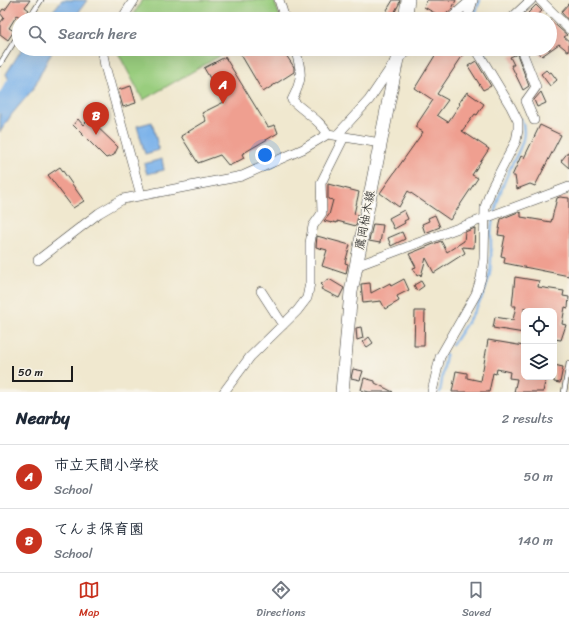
<!DOCTYPE html>
<meta charset="utf-8">
<style>
body{margin:0;font-family:Sriracha,"Klee One",sans-serif;background:#f2f2f3;color:#1f2937}
.controls{position:absolute;right:12px;bottom:12px;display:grid;overflow:hidden;border-radius:8px;box-shadow:0 4px 16px #0002}
.controls button{width:36px;height:36px;display:grid;place-items:center;padding:0;border:0;border-bottom:1px solid #e0e1e3;background:#fff;color:#1f2937;font:20px sans-serif}
.scale{position:absolute;left:12px;bottom:10px;width:61px;box-sizing:border-box;padding-left:4px;border:2px solid #1c1c1c;border-top:0;font-size:11px;line-height:14px;white-space:nowrap;color:#1c1c1c;-webkit-text-stroke:3px #f7f3e8;paint-order:stroke}
.you{position:absolute;left:265px;top:155px;width:14px;height:14px;margin:-10px;border:3px solid #fff;border-radius:50%;background:#1a73e8;box-shadow:0 0 0 6px #1a73e833}
.badge{display:grid;place-items:center;width:26px;height:26px;border-radius:50%;background:#c8321e;color:#fff;font-size:13px;font-weight:700}
.pin{position:absolute;translate:-50% -33px;filter:drop-shadow(0 1px 2px #0008)}
.pin::after{content:'';position:absolute;top:21px;width:14px;height:12px;background:inherit;clip-path:polygon(0 0,100% 0,50% 100%)}
.list{margin:0;padding:0;list-style:none}
h2{display:flex;justify-content:space-between;align-items:center;height:52px;margin:0;padding:0 16px;font-size:17px}
h2 small{font-size:13px;font-weight:400;color:#747a83}
.list li{display:grid;grid-template-columns:26px 1fr auto;gap:12px;align-items:center;box-sizing:border-box;height:64px;padding:0 16px;border-top:1px solid #e0e1e3}
.list b{display:block;font-size:15px;white-space:nowrap}
.list p{margin:0;font-size:13px;white-space:nowrap;color:#747a83}
.list em{font-size:13px;font-style:normal;color:#747a83}
.icon{flex:none;width:22px;height:22px;fill:none;stroke:currentColor;stroke-width:2;stroke-linecap:round;stroke-linejoin:round}
.map{position:relative;flex:none;width:569px;height:392px;overflow:hidden}
.search{position:absolute;background:#fff;box-shadow:0 4px 16px #0002;left:12px;right:12px;top:12px;height:44px;display:flex;align-items:center;gap:10px;box-sizing:border-box;padding:0 14px;border-radius:22px;color:#747a83;font-size:15px}
.sheet{height:180px;background:#fff}
nav{display:flex;justify-content:space-around;align-items:center;box-sizing:border-box;height:56px;border-top:1px solid #e0e1e3;background:#fff;font-size:11px;color:#747a83}
nav a{display:grid;justify-items:center;gap:2px}
nav .on{color:#c8321e}
.map>svg:first-child{display:block}
.green{fill:#99cd7e;stroke:#5a744d}
.water{fill:#7bb2ea;stroke:#4c6783}
.lines{fill:none;stroke-linecap:round;stroke-linejoin:round}
.stream{stroke:#7bb2ea;stroke-width:2.5}
.river{stroke:#7bb2ea;stroke-width:15}
.building{fill:#ef9f90}
.service-casing{stroke:#3c3b37;stroke-width:6}
.minor-casing{stroke:#3c3b37;stroke-width:10}
.secondary-casing{stroke:#3c3b37;stroke-width:14}
.service{stroke:#fff;stroke-width:4.5}
.minor{stroke:#fff;stroke-width:9}
.secondary{stroke:#fff;stroke-width:13}
.labels{text-anchor:middle;dominant-baseline:central;stroke-width:3;stroke-linejoin:round;paint-order:stroke}
.street-label{font-size:12px;fill:#1c1c1c;stroke:#f7f3e8}
</style>
<div class="map">
<svg width="569" height="392" viewBox="0 0 569 392">
<rect width="100%" height="100%" fill="#f7f3e8"/>
<filter id="ink" filterUnits="userSpaceOnUse"><feTurbulence type="fractalNoise" baseFrequency=".025" numOctaves="2"/><feDisplacementMap in="SourceGraphic" scale="8" xChannelSelector="R" yChannelSelector="G"/><feConvolveMatrix kernelMatrix="1 2 1 2 8 2 1 2 1" color-interpolation-filters="sRGB"/></filter>
<filter id="wash" filterUnits="userSpaceOnUse"><feTurbulence type="fractalNoise" baseFrequency=".012" numOctaves="4" result="noise"/><feDisplacementMap in="SourceGraphic" scale="16" xChannelSelector="R" yChannelSelector="G"/><feGaussianBlur stdDeviation="0.9" result="paint"/><feColorMatrix in="noise" values="0 0 0 0 0 0 0 0 0 0 0 0 0 0 0 0 0 1.4 0 .05"/><feComposite in="paint" operator="in"/></filter>
<g filter="url(#wash)">
<rect width="100%" height="100%" fill="#f0e8cf"/>
<path class="green" d="M 142,0 L 274,0 L 280,17 L 279,19 L 131,19 Z
M 116,49 L 232,49 L 143,100 Z"/>
<path class="water" d="M 62,0 L 87,0 L 74,19 L 46,19 Z
M 22,49 L 53,49 L 33,89 L 12,114 L 0,132 L 0,101 L 13,88 L 6,74 Z
M 152,122 L 159,150 L 145,154 L 137,126 Z
M 162,159 L 164,170 L 147,174 L 144,164 Z"/>
<g class="lines">
<path class="stream" d="M 473,19 L 480,0
M 483,49 L 490,65
M 495,212 C 498,198 503,184 509,171 C 516,154 530,138 521,119
M 452,345 C 465,325 484,301 489,277 C 494,259 488,238 493,219
M 440,392 L 446,354"/>
<path class="river" d="M 0,106 L 36,49"/>
</g>
<g id="blocks">
<path class="building" d="M 12,0 L 30,0 L 25,7 L 29,10 L 22,19 L 17,15 L 9,28 L 14,31 L 8,40 L 0,34 L 0,23 L 4,18 L 0,13 L 3,9 L 5,10 Z
M 393,0 L 400,0 L 399,4 L 391,19 L 386,19 L 387,10 Z
M 427,0 L 456,0 L 452,9 L 442,17 L 424,7 Z
M 569,3 L 569,21 L 561,12 Z
M 536,5 L 542,11 L 534,18 L 528,13 Z
M 550,20 L 567,35 L 564,37 L 569,41 L 569,52 L 559,44 L 542,56 L 535,49 L 550,49 Z
M 247,49 L 282,49 L 294,67 L 294,72 L 263,92 L 240,53 Z
M 439,49 L 467,49 L 437,94 L 448,100 L 437,115 L 448,122 L 460,104 L 459,103 L 467,92 L 484,104 L 477,115 L 475,114 L 462,131 L 489,149 L 472,175 L 478,178 L 450,220 L 408,191 L 399,207 L 380,193 L 423,132 L 415,127 L 433,100 L 415,88 Z
M 517,54 L 529,86 L 523,90 L 511,65 L 514,65 L 510,57 Z
M 225,57 L 268,127 L 275,125 L 278,133 L 242,154 L 244,158 L 229,166 L 220,155 L 198,163 L 181,136 L 206,121 L 202,113 L 224,102 L 204,68 Z
M 476,61 L 491,86 L 483,90 L 468,66 Z
M 546,70 L 549,73 L 551,72 L 557,80 L 550,86 L 541,74 Z
M 131,86 L 136,103 L 123,107 L 118,90 Z
M 541,92 L 546,103 L 537,107 L 534,100 Z
M 78,119 L 83,125 L 89,119 L 118,147 L 114,155 L 106,158 L 73,125 Z
M 540,125 L 561,135 L 535,186 L 530,184 L 517,189 L 515,176 L 512,176 L 521,156 L 524,158 Z
M 569,151 L 569,168 L 561,161 Z
M 60,167 L 84,201 L 73,208 L 48,175 Z
M 328,184 L 359,192 L 354,214 L 358,215 L 356,226 L 337,221 L 337,223 L 333,222 L 332,223 L 324,221 L 329,215 L 333,200 L 328,199 Z
M 560,197 L 569,198 L 569,276 L 504,263 L 505,257 L 501,256 L 505,236 L 498,235 L 501,219 L 518,212 L 521,213 L 521,217 L 551,222 L 557,198 Z
M 404,210 L 408,219 L 404,221 L 405,223 L 394,229 L 389,218 Z
M 435,215 L 440,227 L 425,233 L 422,224 L 429,221 L 428,218 Z
M 373,224 L 383,225 L 380,243 L 369,241 Z
M 475,228 L 474,248 L 462,247 L 465,253 L 434,273 L 426,258 L 421,276 L 420,274 L 417,276 L 413,268 L 416,267 L 409,254 L 441,241 L 447,252 L 464,241 L 465,232 Z
M 402,232 L 405,239 L 391,246 L 388,238 Z
M 317,236 L 350,245 L 345,263 L 348,264 L 346,274 L 322,266 L 327,250 L 316,247 Z
M 515,277 L 539,281 L 538,287 L 564,291 L 563,296 L 569,297 L 568,308 L 565,307 L 562,324 L 566,325 L 561,340 L 554,339 L 554,311 L 524,308 L 524,333 L 493,328 L 495,317 L 513,320 L 516,306 L 512,306 Z
M 329,279 L 344,288 L 339,298 L 321,289 L 323,286 L 321,284 Z
M 404,279 L 409,290 L 397,296 L 399,301 L 385,309 L 381,301 L 363,303 L 361,284 L 370,283 L 371,293 L 390,283 L 391,286 Z
M 421,281 L 424,286 L 417,291 L 414,285 Z
M 415,311 L 425,311 L 424,346 L 414,346 Z
M 361,327 L 363,338 L 357,340 L 356,328 Z
M 369,337 L 373,343 L 367,347 L 363,342 Z
M 488,340 L 524,346 L 524,377 L 546,377 L 543,392 L 514,392 L 517,379 L 509,378 L 510,372 L 497,369 L 496,374 L 493,373 L 489,392 L 452,392 L 456,371 L 467,373 L 467,378 L 481,381 Z
M 554,365 L 563,367 L 560,383 L 554,382 Z
M 353,369 L 363,371 L 360,380 L 351,378 Z
M 364,378 L 375,381 L 375,383 L 393,392 L 369,392 L 361,390 Z"/>
</g>
</g>
<g filter="url(#ink)">
<use href="#blocks" fill-opacity="0" stroke="#3c3b37" stroke-width="1"/>
<g class="lines">
<defs>
<path id="service" d="M 29,19 L 41,0
M 0,64 L 19,34
M 564,392 L 569,363"/>
<path id="minor" d="M 279,0 L 285,19
M 540,0 L 569,29
M 122,19 L 134,0
M 450,19 L 471,0
M 467,19 L 473,0
M 514,19 L 514,16 L 531,0
M 102,49 L 105,66 L 141,195
M 295,49 C 302,71 303,79 292,100 C 304,112 320,120 328,134
M 521,49 L 536,87 L 526,101 L 534,120
M 337,135 L 369,100 L 396,60 L 411,49
M 38,260 L 99,213 L 123,199 L 242,176 L 303,149 L 328,134 L 380,143
M 356,266 L 569,187
M 261,291 L 283,325
M 224,392 L 250,357 L 297,311 L 307,298 L 310,283 L 310,243 L 313,226 L 322,213 L 321,183 L 344,137
M 432,392 L 440,357 L 476,294 L 481,278 L 484,259 L 485,207 L 492,187 L 516,141 L 518,130 L 518,121 L 511,107 L 476,49"/>
<path id="secondary" d="M 405,19 L 408,0
M 342,392 L 351,292 L 399,49"/>
</defs>
<use href="#service" class="service-casing"/>
<use href="#minor" class="minor-casing"/>
<use href="#secondary" class="secondary-casing"/>
<use href="#service" class="service"/>
<use href="#minor" class="minor"/>
<use href="#secondary" class="secondary"/>
</g>
</g>
<g class="labels">
<g class="street-label">
<text transform="translate(365 220) rotate(-79)">鷹岡柚木線</text>
</g>
</g>
</svg>
<div class="controls">
<button><svg class="icon" aria-label="locate" viewBox="0 0 24 24"><circle cx="12" cy="12" r="6"/><path d="M12 2v4M12 18v4M2 12h4M18 12h4"/></svg></button>
<button><svg class="icon" aria-label="layers" viewBox="0 0 24 24"><path d="M12 4l9 5-9 5-9-5zM3 14l9 5 9-5"/></svg></button>
</div>
<div class="scale">50 m</div>
<div class="you"></div>
<div class="pin badge" style="left:223px;top:104px">A</div>
<div class="pin badge" style="left:96px;top:135px">B</div>
<div class="search"><svg class="icon" aria-label="search" viewBox="0 0 24 24"><circle cx="10" cy="10" r="6"/><path d="M15 15l6 6"/></svg>Search here</div>
</div>
<section class="sheet">
<h2>Nearby<small>2 results</small></h2>
<ul class="list">
<li><span class="badge">A</span><div><b>市立天間小学校</b><p>School</p></div><em>50 m</em></li>
<li><span class="badge">B</span><div><b>てんま保育園</b><p>School</p></div><em>140 m</em></li>
</ul>
</section>
<nav>
<a class="on"><svg class="icon" aria-label="map" viewBox="0 0 24 24"><path d="M3 6l6-2 6 2 6-2v14l-6 2-6-2-6 2zM9 4v14M15 6v14"/></svg>Map</a>
<a><svg class="icon" aria-label="directions" viewBox="0 0 24 24"><path d="M12 3l9 9-9 9-9-9zM9 14v-3h6M13 9l2 2-2 2"/></svg>Directions</a>
<a><svg class="icon" aria-label="saved" viewBox="0 0 24 24"><path d="M7 4h10v16l-5-4-5 4z"/></svg>Saved</a>
</nav>
